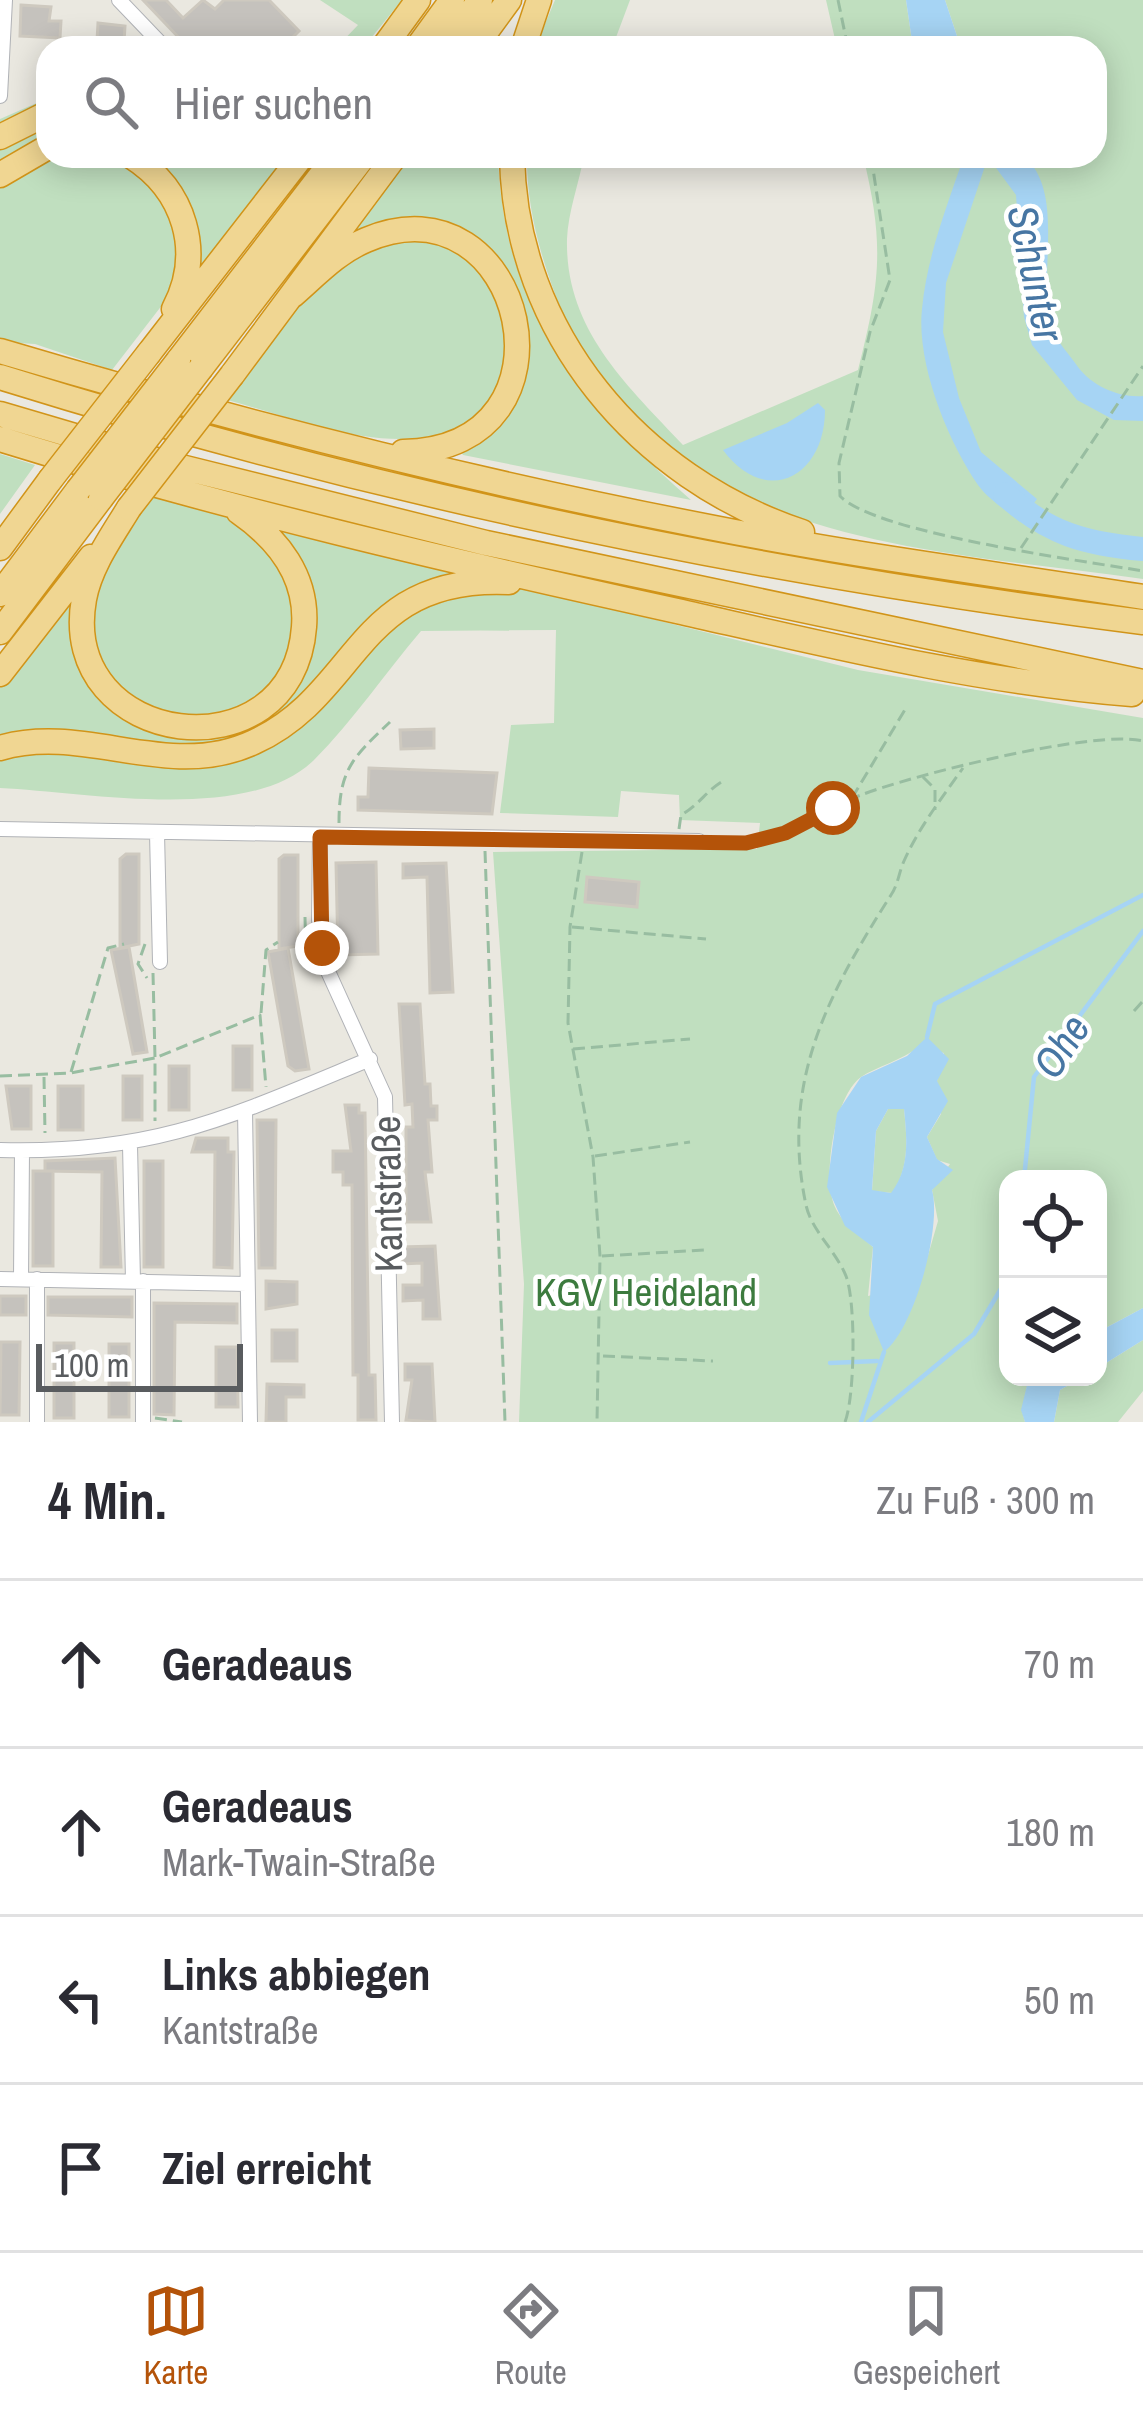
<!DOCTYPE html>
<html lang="de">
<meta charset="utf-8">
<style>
body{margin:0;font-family:"Archivo Narrow",sans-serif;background:#f7f7f7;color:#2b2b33}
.controls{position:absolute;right:36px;bottom:36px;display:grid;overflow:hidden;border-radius:24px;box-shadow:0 6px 30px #0003}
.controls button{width:108px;height:108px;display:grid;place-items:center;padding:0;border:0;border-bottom:3px solid #e1e1e2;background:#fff;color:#2b2b33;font:60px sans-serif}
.scale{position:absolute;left:36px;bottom:30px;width:207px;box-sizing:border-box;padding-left:12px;border:6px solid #595c5f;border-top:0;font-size:33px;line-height:42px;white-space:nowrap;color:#595c5f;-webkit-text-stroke:9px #fff;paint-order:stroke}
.stop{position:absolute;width:36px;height:36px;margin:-27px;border:9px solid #b45309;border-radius:50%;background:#fff}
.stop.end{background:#b45309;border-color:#fff;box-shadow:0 3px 12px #0008}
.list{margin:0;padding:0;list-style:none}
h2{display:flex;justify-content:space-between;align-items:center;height:156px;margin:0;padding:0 48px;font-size:51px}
h2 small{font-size:39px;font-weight:400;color:#7c7c81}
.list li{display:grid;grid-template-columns:78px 1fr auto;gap:36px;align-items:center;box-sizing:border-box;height:168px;padding:0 48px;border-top:3px solid #e1e1e2}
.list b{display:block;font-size:45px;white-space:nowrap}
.list p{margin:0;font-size:39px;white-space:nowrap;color:#7c7c81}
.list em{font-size:39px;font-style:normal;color:#7c7c81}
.icon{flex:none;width:66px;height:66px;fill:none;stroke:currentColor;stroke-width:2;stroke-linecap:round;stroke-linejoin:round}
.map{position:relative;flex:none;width:1143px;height:1422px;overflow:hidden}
.search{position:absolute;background:#fff;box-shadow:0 6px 30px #0003;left:36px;right:36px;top:36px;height:132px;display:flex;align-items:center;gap:30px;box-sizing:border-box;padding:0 42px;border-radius:36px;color:#7c7c81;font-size:45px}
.sheet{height:828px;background:#fff}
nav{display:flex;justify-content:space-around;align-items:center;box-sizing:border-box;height:168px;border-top:3px solid #e1e1e2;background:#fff;font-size:33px;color:#7c7c81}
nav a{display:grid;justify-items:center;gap:6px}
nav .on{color:#b45309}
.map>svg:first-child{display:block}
.green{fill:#c0dfbf;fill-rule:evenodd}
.water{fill:#a6d4f4;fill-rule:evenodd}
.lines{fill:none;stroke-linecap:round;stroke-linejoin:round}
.stream{stroke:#a6d4f4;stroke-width:4.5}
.river{stroke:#a6d4f4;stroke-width:24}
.building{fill:#c5c2bd;stroke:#cec9bf;stroke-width:3}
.street-casing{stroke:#b1b3b7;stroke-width:16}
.highway-casing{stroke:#d19419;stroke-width:27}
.path{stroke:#98bda1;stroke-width:3;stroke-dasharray:12 6;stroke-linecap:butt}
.street{stroke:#fff;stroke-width:14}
.highway{stroke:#f0d692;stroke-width:24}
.highway-bridge-casing{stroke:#d19419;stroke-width:27;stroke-linecap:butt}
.highway-bridge{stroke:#f0d692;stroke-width:24}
.route{stroke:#b45309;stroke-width:15}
.labels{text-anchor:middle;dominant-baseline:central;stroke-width:9;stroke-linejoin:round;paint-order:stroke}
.street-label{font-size:39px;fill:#595c5f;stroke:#fff}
.park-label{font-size:39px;fill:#3c7b3e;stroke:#fff}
.water-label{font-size:42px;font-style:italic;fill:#4776a3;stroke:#fff}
</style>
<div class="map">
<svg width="1143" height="1422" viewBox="0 0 1143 1422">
<rect width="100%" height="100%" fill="#eae8e0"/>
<path class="green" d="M 320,0 L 402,0 L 363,48 L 336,48 L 358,25 Z
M 555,0 L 630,0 L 612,48 L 535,48 Z
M 826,0 L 906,0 L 913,48 L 837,48 Z
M 945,0 L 1143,0 L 1143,579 C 931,549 659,545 563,314 C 543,266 526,209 527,156 L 584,156 C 579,183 568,212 567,239 C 565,329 626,384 683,445 L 858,370 C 880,283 885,245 863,156 L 1095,156 L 1095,48 L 961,48 Z
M 48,98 L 48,156 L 292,156 L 195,284 L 166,300 L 112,370 L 35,344 L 0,342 L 0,119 Z
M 409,156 L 498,156 C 504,312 579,401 691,500 L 463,455 L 451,432 C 375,454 299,419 224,399 Z
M 0,454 L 35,465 L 0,514 Z
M 151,495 L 858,670 L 1143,718 L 1143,1308 L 1098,1332 L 1098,1179 L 1008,1179 L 1008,1377 L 1029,1377 L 1022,1410 L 1025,1422 L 519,1422 L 524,1284 L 493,852 L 757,849 L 760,823 L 680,820 L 679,795 L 621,791 L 618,817 L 500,813 L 511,725 L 554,723 L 556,630 L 421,631 C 385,673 353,721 314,760 C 249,824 86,792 0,788 L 0,686 L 69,590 ZM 919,1047 L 944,1053 L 937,1081 L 941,1114 L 927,1137 L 937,1160 L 950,1164 L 932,1190 L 938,1221 L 920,1283 L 868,1296 L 873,1247 C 858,1233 844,1226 835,1207 C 822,1179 834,1096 861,1077 C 876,1067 902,1060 919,1047 Z
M 888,1109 L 904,1109 C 907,1138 910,1168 892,1193 L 872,1191 L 876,1131 Z
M 1143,1340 L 1143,1391 L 1118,1422 L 1054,1422 L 1060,1390 L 1083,1377 L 1098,1377 L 1098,1368 Z"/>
<path class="water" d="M 906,0 L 945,0 L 961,48 L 913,48 Z
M 964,156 L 1024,156 C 1067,194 1036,277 1052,328 C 1056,341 1070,355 1078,367 C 1092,386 1119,398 1143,396 L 1143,421 L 1114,420 L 1077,400 L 1032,345 L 1024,317 L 1016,195 L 988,157 L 946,283 L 943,332 L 959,398 L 981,452 L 1037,499 L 1020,522 C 1007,511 988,499 978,485 C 948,442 916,363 922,309 C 927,256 947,206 964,156 Z
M 818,403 L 825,410 C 825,477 766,508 723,450 L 787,423 Z
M 927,1037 L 949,1059 L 937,1081 L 948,1101 L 927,1137 L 937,1159 L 953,1170 L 932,1190 C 942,1226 915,1328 884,1352 L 869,1315 L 873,1247 L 845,1226 L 827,1187 L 837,1113 L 861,1077 L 907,1056 ZM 888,1109 L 904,1109 C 907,1139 910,1168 891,1193 L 872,1190 L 876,1131 Z
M 1143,1308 L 1143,1340 L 1098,1368 L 1098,1332 Z
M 1029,1377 L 1083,1377 L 1060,1390 L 1054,1422 L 1025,1422 L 1021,1410 Z"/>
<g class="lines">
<path class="stream" d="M 927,1037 L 935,1004 L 1143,895
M 1024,1179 L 1034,1077 L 1143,931
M 830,1363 L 877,1361
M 861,1422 L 884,1352
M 868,1422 L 974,1334 L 1008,1277"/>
<path class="river" d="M 1005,494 C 1047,534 1087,544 1143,549"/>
</g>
<path class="building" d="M 143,0 L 166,0 L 183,18 L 203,0 L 215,9 L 224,0 L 269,0 L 299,31 L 288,42 L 294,48 L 176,48 L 181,40 Z
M 21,5 L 51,7 L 49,21 L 61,21 L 60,38 L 20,36 Z
M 98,23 L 125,26 L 124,42 L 97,41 Z
M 434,729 L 434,748 L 401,749 L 400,730 Z
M 369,768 L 497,773 L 492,814 L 358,810 L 358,797 L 368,797 Z
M 126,854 L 139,854 L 139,944 L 120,948 L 120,859 Z
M 284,855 L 298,855 L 298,946 L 279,949 L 279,859 Z
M 376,862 L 378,954 L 338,955 L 336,863 Z
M 446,863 L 453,992 L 430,993 L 427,877 L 403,878 L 403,864 Z
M 587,877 L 639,882 L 637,907 L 585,902 Z
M 129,947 L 147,1052 L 133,1054 L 111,950 Z
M 288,948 L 309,1069 L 295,1071 L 288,1066 L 268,952 Z
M 399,1004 L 420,1004 L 425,1084 L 430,1084 L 431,1106 L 437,1106 L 437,1120 L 428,1120 L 432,1172 L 425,1172 L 431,1222 L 406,1222 L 406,1127 L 413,1127 L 412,1104 L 405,1105 Z
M 233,1046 L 252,1046 L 252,1090 L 233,1090 Z
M 169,1066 L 189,1066 L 189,1110 L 169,1110 Z
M 123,1076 L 142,1076 L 142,1120 L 123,1120 Z
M 6,1086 L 31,1086 L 31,1129 L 12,1129 Z
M 58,1086 L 83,1086 L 83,1130 L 58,1130 Z
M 345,1105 L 359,1105 L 359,1113 L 365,1113 L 369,1375 L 375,1375 L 376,1420 L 358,1420 L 358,1375 L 353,1375 L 352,1185 L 343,1185 L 343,1172 L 333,1172 L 333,1151 L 351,1151 Z
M 257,1120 L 276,1120 L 275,1268 L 259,1268 Z
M 196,1138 L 228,1138 L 228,1152 L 234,1152 L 232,1268 L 214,1267 L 215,1152 L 192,1152 Z
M 115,1158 L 121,1267 L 101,1267 L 102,1172 L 45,1171 L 45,1161 Z
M 144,1161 L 163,1161 L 163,1267 L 144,1267 Z
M 33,1171 L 53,1171 L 53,1266 L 33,1266 Z
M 435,1246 L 440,1319 L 423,1319 L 423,1300 L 403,1301 L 403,1285 L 422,1285 L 422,1263 L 402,1264 L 401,1247 Z
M 266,1281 L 297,1282 L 297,1304 L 266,1309 Z
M 0,1296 L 26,1296 L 26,1315 L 0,1315 Z
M 48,1297 L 132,1297 L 132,1317 L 48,1315 Z
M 154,1303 L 237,1304 L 237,1323 L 175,1322 L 174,1415 L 154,1414 Z
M 272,1330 L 297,1330 L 297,1361 L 272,1361 Z
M 1,1342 L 20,1342 L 19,1415 L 0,1415 Z
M 54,1343 L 74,1343 L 74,1418 L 54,1418 Z
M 109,1344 L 129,1344 L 129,1417 L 109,1417 Z
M 216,1347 L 237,1347 L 238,1407 L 216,1407 Z
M 405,1364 L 432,1364 L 435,1422 L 406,1420 L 412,1380 L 405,1380 Z
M 267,1384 L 304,1385 L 304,1397 L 286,1397 L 286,1422 L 266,1422 Z"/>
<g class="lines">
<defs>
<path id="street" d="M 119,0 L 165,48
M 0,96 L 5,0
M 0,829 L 699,841
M 157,833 L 160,962
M 320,837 L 319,920 L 326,967 L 385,1097 L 392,1422
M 245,1111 L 250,1422
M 130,1145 L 133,1281
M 0,1150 C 155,1154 230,1117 370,1059
M 0,1279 L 247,1284
M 21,1279 L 22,1151
M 37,1279 L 37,1422
M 143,1281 L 143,1422"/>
<path id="highway" d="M 383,48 L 418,0
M 417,48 L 452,0
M 445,48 L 480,0
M 474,48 L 509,0
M 523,48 L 539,0
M 0,137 L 48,113
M 131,156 C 185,190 204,252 174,309
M 512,156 C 515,333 639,478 802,532
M 0,175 L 48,147
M 293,295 C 316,275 337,252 366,240 C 525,172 590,449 403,452
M 0,351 C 232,420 467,480 704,526 C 849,555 997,574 1143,597
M 149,353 L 302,156
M 178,361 L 336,156
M 201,368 L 364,156
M 232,375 L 395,156
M 0,377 C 372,493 756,573 1143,622
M 0,414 L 173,465 L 486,543 L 1143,682
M 0,439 C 222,508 450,561 677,611 C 828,645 977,682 1132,694
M 129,508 C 112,536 90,566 84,599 C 57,749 293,779 304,627 C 308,577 278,539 239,512
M 0,548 L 50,480
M 0,594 L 78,490
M 0,632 L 101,498
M 0,674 L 91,557
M 0,748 C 86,723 169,782 254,742 C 361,693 355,575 509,582"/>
</defs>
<use href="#street" class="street-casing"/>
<use href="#highway" class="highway-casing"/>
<path class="path" d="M 838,0 L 848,48
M 871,156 L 890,280 L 870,332 L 839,463 L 840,496 C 875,533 1084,561 1143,571
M 1021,548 L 1143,366
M 923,777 L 935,789 L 935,810
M 852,798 L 906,708
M 339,823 C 339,770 352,758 390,722
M 679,829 L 681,815 C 699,805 706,791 723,781
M 713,842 C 780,845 803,817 861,795 C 913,775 1095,729 1143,741
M 485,851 L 505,1422
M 582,852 L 570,927 L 568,1023 L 593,1157 L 600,1256 L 597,1422
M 305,917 L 306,958 L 311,965
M 572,927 L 706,939
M 145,944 L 138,964 L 147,978
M 153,973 L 155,1058 L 260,1015 L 266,1087
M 1134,1011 L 1143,1001
M 261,1013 L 266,950 L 278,942
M 573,1049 L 690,1039
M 71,1072 L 108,948 L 124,944
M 0,1076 L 70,1073 L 155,1058 L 155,1121
M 44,1077 L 45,1133
M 595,1156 L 690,1142
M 602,1256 L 705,1250
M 603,1356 L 713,1361
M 155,1418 L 182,1422
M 845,1422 C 855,1396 856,1302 846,1276 C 836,1251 811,1230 806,1205 C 780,1082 828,994 891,895 C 898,885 899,872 904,861 C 918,829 943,796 963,768"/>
<use href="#street" class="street"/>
<use href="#highway" class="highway"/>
<defs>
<path id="highway-bridge" d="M 50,480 L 149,353
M 78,490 L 178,361
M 101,498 L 201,368
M 129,508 L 232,375"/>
</defs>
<use href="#highway-bridge" class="highway-bridge-casing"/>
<use href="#highway-bridge" class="highway-bridge"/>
</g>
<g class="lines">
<path class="route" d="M 322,948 L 320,837 L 746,843 L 785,833 L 833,808"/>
</g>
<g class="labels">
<g class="street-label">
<text transform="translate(387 1194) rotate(-91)">Kantstraße</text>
</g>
<g class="park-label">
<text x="646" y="1292">KGV Heideland</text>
</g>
<g class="water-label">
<text transform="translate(1036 273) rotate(78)">Schunter</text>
<text transform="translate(1061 1046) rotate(-57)">Ohe</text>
</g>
</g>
</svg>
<div class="controls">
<button><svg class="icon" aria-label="locate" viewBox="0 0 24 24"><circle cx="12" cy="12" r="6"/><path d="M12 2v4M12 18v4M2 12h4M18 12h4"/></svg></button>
<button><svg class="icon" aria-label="layers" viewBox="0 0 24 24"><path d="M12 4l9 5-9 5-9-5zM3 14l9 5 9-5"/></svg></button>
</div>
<div class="scale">100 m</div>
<div class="stop" style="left:833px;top:808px"></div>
<div class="stop end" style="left:322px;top:948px"></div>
<div class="search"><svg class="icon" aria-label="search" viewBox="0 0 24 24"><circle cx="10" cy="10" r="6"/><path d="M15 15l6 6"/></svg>Hier suchen</div>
</div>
<section class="sheet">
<h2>4 Min.<small>Zu Fuß · 300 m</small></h2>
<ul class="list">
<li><svg class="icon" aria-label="ahead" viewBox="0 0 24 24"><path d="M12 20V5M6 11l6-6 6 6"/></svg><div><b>Geradeaus</b></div><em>70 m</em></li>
<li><svg class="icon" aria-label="ahead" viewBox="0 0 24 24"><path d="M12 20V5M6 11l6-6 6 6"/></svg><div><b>Geradeaus</b><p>Mark-Twain-Straße</p></div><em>180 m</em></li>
<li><svg class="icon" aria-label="left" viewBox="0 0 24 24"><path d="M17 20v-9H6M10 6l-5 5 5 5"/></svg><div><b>Links abbiegen</b><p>Kantstraße</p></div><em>50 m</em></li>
<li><svg class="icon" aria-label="arrive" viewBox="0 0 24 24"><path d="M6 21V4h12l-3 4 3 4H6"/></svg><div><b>Ziel erreicht</b></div></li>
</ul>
</section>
<nav>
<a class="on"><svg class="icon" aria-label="map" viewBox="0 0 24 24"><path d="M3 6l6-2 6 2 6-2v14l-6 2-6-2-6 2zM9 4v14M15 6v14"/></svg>Karte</a>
<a><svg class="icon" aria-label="directions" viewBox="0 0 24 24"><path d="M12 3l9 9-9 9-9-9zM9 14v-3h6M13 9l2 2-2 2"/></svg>Route</a>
<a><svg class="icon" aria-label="saved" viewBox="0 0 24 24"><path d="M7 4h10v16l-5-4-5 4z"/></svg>Gespeichert</a>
</nav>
